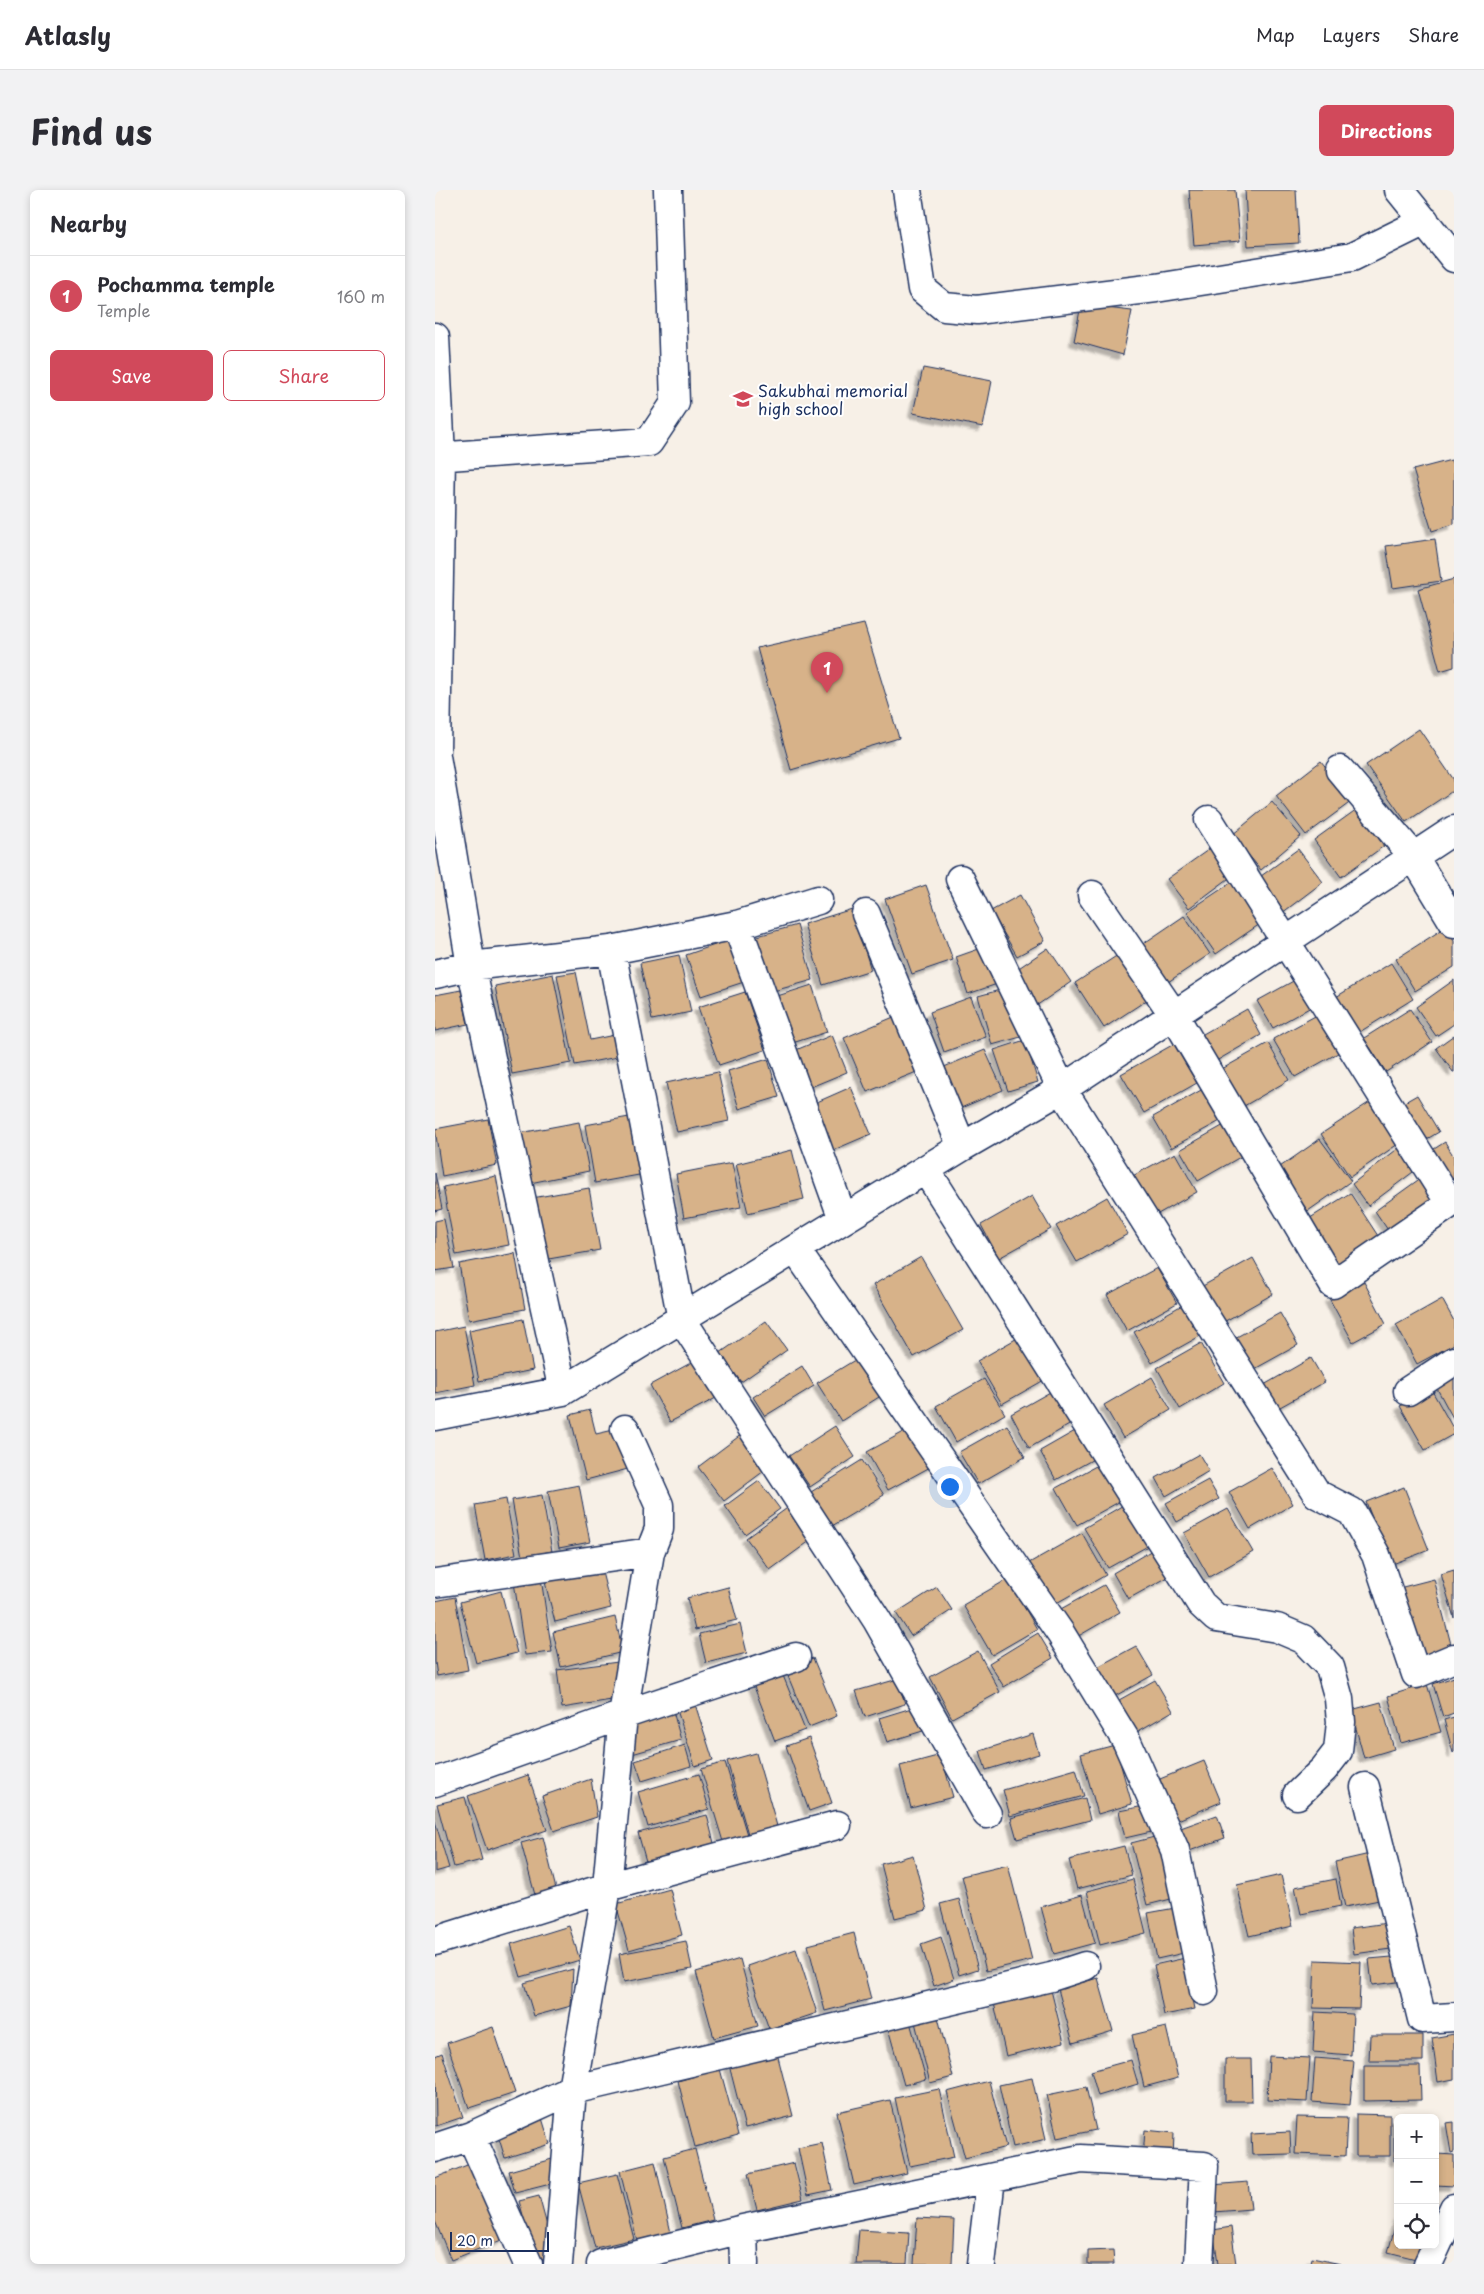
<!DOCTYPE html>
<meta charset="utf-8">
<style>
body{margin:0;font-family:"Playpen Sans",sans-serif;background:#f2f2f3;color:#2b2b33}
.controls{position:absolute;right:15px;bottom:15px;display:grid;overflow:hidden;border-radius:8px;box-shadow:0 2px 8px #0003}
.controls button{width:45px;height:45px;display:grid;place-items:center;padding:0;border:0;border-bottom:1px solid #e1e1e2;background:#fff;color:#2b2b33;font:25px sans-serif}
.scale{position:absolute;left:15px;bottom:12px;width:99px;box-sizing:border-box;padding-left:5px;border:2px solid #1b2f5e;border-top:0;font-size:14px;line-height:18px;white-space:nowrap;color:#1b2f5e;-webkit-text-stroke:4px #fff;paint-order:stroke}
.you{position:absolute;left:514px;top:1296px;width:18px;height:18px;margin:-12px;border:4px solid #fff;border-radius:50%;background:#1a73e8;box-shadow:0 0 0 8px #1a73e833}
.badge{display:grid;place-items:center;width:32px;height:32px;border-radius:50%;background:#d1495b;color:#fff;font-size:16px;font-weight:700}
.pin{position:absolute;translate:-50% -41px;filter:drop-shadow(0 1px 2px #0008)}
.pin::after{content:'';position:absolute;top:26px;width:18px;height:15px;background:inherit;clip-path:polygon(0 0,100% 0,50% 100%)}
.list{margin:0;padding:0;list-style:none}
h2{display:flex;justify-content:space-between;align-items:center;height:65px;margin:0;padding:0 20px;font-size:21px}
h2 small{font-size:16px;font-weight:400;color:#7c7c81}
.list li{display:grid;grid-template-columns:32px 1fr auto;gap:15px;align-items:center;box-sizing:border-box;height:80px;padding:0 20px;border-top:1px solid #e1e1e2}
.list b{display:block;font-size:19px;white-space:nowrap}
.list p{margin:0;font-size:16px;white-space:nowrap;color:#7c7c81}
.list em{font-size:16px;font-style:normal;color:#7c7c81}
.actions{display:flex;gap:10px;padding:15px 20px}
.actions a{flex:1;padding:11px 0;border:1px solid #d1495b;border-radius:8px;text-align:center;font-size:18px;color:#d1495b}
.actions .main{background:#d1495b;color:#fff}
.icon{flex:none;width:28px;height:28px;fill:none;stroke:currentColor;stroke-width:2;stroke-linecap:round;stroke-linejoin:round}
.map{position:relative;flex:none;width:1019px;height:2074px;overflow:hidden;border-radius:8px}
header{display:flex;align-items:center;gap:30px;box-sizing:border-box;height:70px;padding:0 25px;background:#fff;border-bottom:1px solid #e1e1e2}
header strong{font-size:24px}
nav{display:flex;gap:28px;margin-inline-start:auto;font-size:18px}
.intro{display:flex;align-items:center;justify-content:space-between;box-sizing:border-box;height:120px;padding:0 30px}
h1{margin:0;font-size:35px}
.button{padding:12px 22px;border-radius:8px;background:#d1495b;color:#fff;font-size:18px;font-weight:700}
main{display:flex;gap:30px;padding:0 30px}
aside{flex:1;background:#fff;border-radius:8px;box-shadow:0 2px 8px #0003}
.map>svg:first-child{display:block}
.building{fill:#d7b289;stroke:#1b2f5e;filter:url(#shadow)}
.lines{fill:none;stroke-linecap:round;stroke-linejoin:round}
.minor-casing{stroke:#1b2f5e;stroke-width:31}
.minor{stroke:#fff;stroke-width:28}
.labels{text-anchor:middle;dominant-baseline:central;stroke-width:4;stroke-linejoin:round;paint-order:stroke}
.poi-label{font-size:16px;fill:#1b2f5e;stroke:#fff;text-anchor:start}
</style>
<header>
<strong>Atlasly</strong>
<nav><a>Map</a><a>Layers</a><a>Share</a></nav>
</header>
<div class="intro"><h1>Find us</h1><a class="button">Directions</a></div>
<main>
<aside>
<h2>Nearby<small></small></h2>
<ul class="list">
<li><span class="badge">1</span><div><b>Pochamma temple</b><p>Temple</p></div><em>160 m</em></li>
</ul>
<div class="actions"><a class="main">Save</a><a>Share</a></div>
</aside>
<div class="map">
<svg width="1019" height="2074" viewBox="0 0 1019 2074">
<defs>
<filter id="shadow"><feDropShadow dx="-4.5" dy="4.5" stdDeviation="1" flood-color="#0004"/></filter>
</defs>
<rect width="100%" height="100%" fill="#f7f0e7"/>
<filter id="ink" filterUnits="userSpaceOnUse"><feTurbulence type="fractalNoise" baseFrequency=".02" numOctaves="2"/><feDisplacementMap in="SourceGraphic" scale="10" xChannelSelector="R" yChannelSelector="G"/><feConvolveMatrix kernelMatrix="1 2 1 2 8 2 1 2 1" color-interpolation-filters="sRGB"/></filter>
<g filter="url(#ink)">
<path class="building" d="M 754,0 L 800,0 L 805,51 L 759,55 Z
M 810,0 L 861,0 L 864,53 L 813,56 Z
M 646,115 L 697,121 L 688,165 L 639,151 Z
M 488,178 L 557,191 L 548,237 L 478,223 Z
M 1016,270 L 1019,278 L 1019,334 L 997,341 L 978,280 Z
M 1000,349 L 1006,391 L 958,398 L 951,356 Z
M 1019,389 L 1019,477 L 1005,481 L 983,399 Z
M 429,434 L 464,548 L 356,580 L 322,458 Z
M 984,539 L 1019,590 L 1019,600 L 971,632 L 931,575 Z
M 886,571 L 917,611 L 871,645 L 841,606 Z
M 837,612 L 866,646 L 826,680 L 797,645 Z
M 922,619 L 949,656 L 906,687 L 879,650 Z
M 780,655 L 801,683 L 754,718 L 732,689 Z
M 863,659 L 888,692 L 847,723 L 822,689 Z
M 800,690 L 828,732 L 781,764 L 752,722 Z
M 491,695 L 518,770 L 477,784 L 450,709 Z
M 585,705 L 610,751 L 582,766 L 556,721 Z
M 417,719 L 436,780 L 388,795 L 369,734 Z
M 749,726 L 775,764 L 724,798 L 699,760 Z
M 362,735 L 378,790 L 335,802 L 319,747 Z
M 1011,737 L 1019,750 L 1019,777 L 980,801 L 961,769 Z
M 297,749 L 312,791 L 266,806 L 251,765 Z
M 555,755 L 568,792 L 533,804 L 521,767 Z
M 613,758 L 636,792 L 598,818 L 575,784 Z
M 689,761 L 718,806 L 669,838 L 640,793 Z
M 244,765 L 256,822 L 217,830 L 205,773 Z
M 956,773 L 978,809 L 923,843 L 901,807 Z
M 141,782 L 155,850 L 189,843 L 193,865 L 140,875 L 122,785 Z
M 118,784 L 136,873 L 77,884 L 60,796 Z
M 862,789 L 878,816 L 838,838 L 822,811 Z
M 1019,790 L 1019,834 L 1001,846 L 981,817 Z
M 377,795 L 392,842 L 351,855 L 336,808 Z
M 572,798 L 586,847 L 557,855 L 543,806 Z
M 26,800 L 33,834 L 0,841 L 0,805 Z
M 310,802 L 330,860 L 284,875 L 263,817 Z
M 536,807 L 551,847 L 509,862 L 495,822 Z
M 812,819 L 826,845 L 776,874 L 761,848 Z
M 975,819 L 997,852 L 951,882 L 929,848 Z
M 882,825 L 903,863 L 860,887 L 838,849 Z
M 461,826 L 484,881 L 432,902 L 409,848 Z
M 397,845 L 412,882 L 371,899 L 356,862 Z
M 1019,845 L 1019,882 L 1018,882 L 1001,858 Z
M 590,850 L 603,892 L 573,901 L 559,860 Z
M 833,853 L 854,890 L 809,916 L 787,879 Z
M 739,854 L 762,893 L 709,923 L 686,884 Z
M 550,860 L 568,900 L 526,918 L 509,877 Z
M 333,869 L 344,907 L 304,919 L 293,881 Z
M 283,882 L 294,931 L 242,942 L 231,893 Z
M 416,897 L 436,944 L 394,962 L 373,916 Z
M 768,899 L 787,930 L 736,958 L 718,927 Z
M 982,905 L 1004,942 L 985,953 L 963,916 Z
M 938,910 L 966,952 L 915,987 L 886,944 Z
M 205,925 L 215,983 L 160,993 L 150,935 Z
M 53,929 L 62,975 L 7,986 L 0,939 Z
M 144,932 L 154,981 L 95,993 L 85,943 Z
M 789,935 L 807,966 L 763,991 L 745,960 Z
M 885,949 L 916,991 L 873,1021 L 842,979 Z
M 1010,952 L 1019,967 L 1019,1003 L 988,966 Z
M 965,957 L 982,979 L 933,1016 L 917,994 Z
M 357,960 L 369,1009 L 313,1023 L 301,974 Z
M 740,963 L 762,1002 L 714,1029 L 692,989 Z
M 297,973 L 306,1017 L 249,1028 L 241,984 Z
M 0,983 L 7,1019 L 0,1021 Z
M 61,986 L 74,1055 L 21,1065 L 8,997 Z
M 983,990 L 1001,1015 L 957,1046 L 940,1021 Z
M 154,998 L 165,1060 L 108,1070 L 97,1008 Z
M 915,1003 L 947,1052 L 904,1079 L 872,1030 Z
M 597,1006 L 616,1039 L 564,1068 L 546,1035 Z
M 672,1007 L 693,1044 L 642,1072 L 621,1036 Z
M 9,1029 L 19,1078 L 0,1081 L 0,1031 Z
M 80,1063 L 90,1119 L 34,1130 L 24,1074 Z
M 486,1067 L 528,1140 L 479,1167 L 438,1095 Z
M 818,1068 L 838,1104 L 785,1134 L 764,1098 Z
M 722,1078 L 742,1113 L 692,1141 L 672,1105 Z
M 928,1090 L 951,1134 L 918,1152 L 894,1108 Z
M 1007,1109 L 1019,1131 L 1019,1154 L 982,1174 L 961,1135 Z
M 749,1114 L 767,1145 L 717,1173 L 699,1142 Z
M 845,1123 L 863,1155 L 816,1181 L 798,1149 Z
M 88,1129 L 98,1180 L 44,1191 L 34,1140 Z
M 331,1131 L 352,1160 L 306,1192 L 285,1163 Z
M 29,1136 L 40,1195 L 0,1203 L 0,1142 Z
M 586,1146 L 611,1189 L 567,1214 L 542,1171 Z
M 766,1153 L 789,1193 L 745,1219 L 722,1178 Z
M 428,1165 L 452,1202 L 406,1231 L 382,1193 Z
M 876,1168 L 890,1192 L 836,1222 L 822,1199 Z
M 263,1169 L 283,1207 L 235,1232 L 215,1195 Z
M 367,1176 L 379,1196 L 330,1226 L 318,1207 Z
M 1019,1183 L 1019,1230 L 999,1193 Z
M 717,1187 L 736,1220 L 688,1248 L 669,1215 Z
M 549,1189 L 570,1224 L 521,1252 L 501,1216 Z
M 624,1197 L 643,1230 L 594,1258 L 576,1224 Z
M 996,1199 L 1019,1240 L 1019,1244 L 990,1260 L 965,1216 Z
M 155,1220 L 161,1244 L 183,1239 L 193,1279 L 151,1290 L 135,1225 Z
M 572,1235 L 590,1267 L 543,1294 L 524,1262 Z
M 400,1236 L 420,1267 L 375,1297 L 354,1266 Z
M 478,1237 L 499,1275 L 453,1300 L 432,1262 Z
M 647,1237 L 664,1266 L 621,1290 L 605,1261 Z
M 307,1244 L 333,1278 L 289,1311 L 263,1277 Z
M 764,1264 L 774,1281 L 731,1306 L 721,1288 Z
M 427,1270 L 449,1305 L 397,1336 L 376,1302 Z
M 670,1271 L 691,1308 L 642,1335 L 621,1298 Z
M 837,1278 L 858,1314 L 815,1339 L 794,1302 Z
M 773,1290 L 784,1309 L 742,1332 L 731,1313 Z
M 324,1291 L 345,1319 L 310,1344 L 290,1316 Z
M 144,1295 L 155,1352 L 124,1358 L 113,1301 Z
M 969,1297 L 994,1360 L 955,1375 L 931,1312 Z
M 107,1305 L 117,1361 L 87,1367 L 77,1310 Z
M 71,1309 L 81,1364 L 50,1370 L 40,1315 Z
M 697,1310 L 720,1352 L 673,1378 L 649,1338 Z
M 355,1316 L 379,1348 L 335,1380 L 311,1348 Z
M 793,1319 L 818,1362 L 774,1387 L 749,1343 Z
M 647,1343 L 671,1385 L 618,1415 L 594,1373 Z
M 719,1359 L 735,1386 L 693,1409 L 678,1383 Z
M 166,1378 L 176,1418 L 120,1432 L 110,1392 Z
M 1019,1380 L 1019,1428 L 1006,1384 Z
M 106,1388 L 117,1462 L 90,1465 L 79,1392 Z
M 573,1389 L 602,1439 L 557,1465 L 528,1415 Z
M 999,1389 L 1018,1462 L 984,1471 L 964,1398 Z
M 669,1395 L 685,1422 L 640,1448 L 624,1420 Z
M 293,1397 L 302,1430 L 260,1440 L 252,1408 Z
M 502,1397 L 517,1420 L 476,1446 L 461,1423 Z
M 66,1401 L 82,1463 L 41,1473 L 25,1412 Z
M 20,1407 L 33,1480 L 2,1486 L 0,1472 L 0,1411 Z
M 180,1427 L 188,1462 L 126,1477 L 118,1442 Z
M 305,1434 L 312,1463 L 271,1473 L 264,1444 Z
M 603,1443 L 618,1468 L 569,1497 L 554,1473 Z
M 701,1456 L 718,1485 L 671,1511 L 655,1481 Z
M 543,1461 L 565,1502 L 517,1528 L 495,1487 Z
M 378,1468 L 402,1526 L 374,1537 L 350,1479 Z
M 183,1472 L 189,1508 L 127,1518 L 122,1480 Z
M 347,1483 L 370,1540 L 340,1551 L 318,1494 Z
M 1019,1487 L 1019,1523 L 1008,1527 L 998,1494 Z
M 463,1489 L 470,1514 L 430,1527 L 421,1501 Z
M 720,1490 L 738,1521 L 693,1547 L 675,1515 Z
M 992,1494 L 1006,1542 L 966,1553 L 953,1506 Z
M 946,1512 L 959,1559 L 929,1568 L 916,1520 Z
M 260,1514 L 278,1570 L 260,1576 L 242,1520 Z
M 483,1516 L 491,1540 L 452,1552 L 444,1528 Z
M 238,1521 L 246,1550 L 197,1564 L 189,1535 Z
M 1019,1527 L 1019,1562 L 1018,1563 L 1009,1530 Z
M 598,1544 L 604,1564 L 551,1580 L 545,1561 Z
M 374,1548 L 397,1613 L 374,1621 L 351,1556 Z
M 250,1555 L 256,1576 L 207,1591 L 200,1571 Z
M 680,1555 L 697,1614 L 663,1624 L 646,1564 Z
M 321,1563 L 342,1636 L 313,1644 L 292,1571 Z
M 506,1565 L 518,1607 L 476,1618 L 465,1576 Z
M 769,1571 L 786,1612 L 738,1632 L 720,1591 Z
M 290,1572 L 313,1648 L 289,1655 L 266,1579 Z
M 641,1579 L 649,1606 L 575,1626 L 568,1600 Z
M 264,1584 L 274,1619 L 213,1637 L 203,1602 Z
M 93,1585 L 112,1640 L 52,1660 L 33,1606 Z
M 156,1589 L 162,1627 L 119,1641 L 107,1606 Z
M 30,1607 L 47,1670 L 19,1677 L 2,1614 Z
M 650,1608 L 655,1630 L 582,1649 L 576,1628 Z
M 719,1614 L 725,1640 L 690,1648 L 684,1621 Z
M 272,1625 L 280,1657 L 212,1675 L 203,1643 Z
M 782,1625 L 790,1648 L 749,1663 L 740,1640 Z
M 0,1631 L 14,1678 L 0,1682 Z
M 727,1645 L 744,1707 L 712,1715 L 696,1653 Z
M 108,1647 L 121,1699 L 100,1705 L 86,1653 Z
M 689,1656 L 697,1685 L 642,1699 L 634,1670 Z
M 939,1663 L 949,1709 L 910,1717 L 900,1672 Z
M 478,1665 L 492,1720 L 460,1728 L 446,1674 Z
M 573,1675 L 597,1770 L 551,1781 L 527,1686 Z
M 846,1685 L 858,1736 L 814,1746 L 802,1695 Z
M 698,1689 L 711,1743 L 665,1755 L 652,1701 Z
M 901,1689 L 906,1716 L 866,1724 L 860,1697 Z
M 235,1699 L 247,1745 L 194,1760 L 181,1714 Z
M 647,1705 L 660,1753 L 619,1764 L 606,1717 Z
M 524,1709 L 543,1779 L 524,1785 L 505,1714 Z
M 740,1718 L 749,1763 L 722,1769 L 713,1723 Z
M 960,1732 L 963,1758 L 919,1764 L 916,1738 Z
M 134,1736 L 145,1770 L 86,1787 L 76,1754 Z
M 419,1743 L 436,1809 L 390,1821 L 373,1755 Z
M 506,1747 L 519,1789 L 499,1796 L 486,1754 Z
M 251,1751 L 257,1779 L 189,1792 L 184,1764 Z
M 361,1759 L 382,1823 L 334,1839 L 312,1776 Z
M 968,1766 L 970,1791 L 937,1795 L 934,1769 Z
M 750,1768 L 760,1819 L 729,1825 L 719,1775 Z
M 305,1769 L 323,1836 L 279,1848 L 261,1782 Z
M 880,1770 L 926,1772 L 924,1819 L 878,1818 Z
M 138,1779 L 136,1816 L 99,1826 L 89,1793 Z
M 663,1788 L 678,1841 L 638,1853 L 623,1799 Z
M 616,1800 L 629,1852 L 571,1866 L 559,1813 Z
M 880,1822 L 918,1824 L 916,1865 L 878,1862 Z
M 502,1823 L 518,1887 L 495,1893 L 479,1828 Z
M 473,1825 L 491,1889 L 469,1895 L 451,1831 Z
M 58,1837 L 80,1903 L 34,1918 L 12,1853 Z
M 731,1837 L 743,1888 L 709,1897 L 697,1845 Z
M 1019,1844 L 1019,1889 L 1003,1892 L 997,1848 Z
M 935,1845 L 988,1845 L 988,1871 L 934,1871 Z
M 7,1863 L 28,1927 L 1,1936 L 0,1866 Z
M 342,1863 L 358,1926 L 310,1938 L 294,1875 Z
M 834,1866 L 875,1868 L 872,1912 L 832,1910 Z
M 880,1868 L 919,1871 L 915,1915 L 877,1912 Z
M 790,1869 L 816,1869 L 817,1911 L 790,1911 Z
M 696,1870 L 703,1894 L 663,1906 L 656,1881 Z
M 929,1876 L 985,1876 L 986,1910 L 929,1911 Z
M 285,1879 L 303,1945 L 260,1957 L 243,1891 Z
M 597,1888 L 611,1949 L 578,1957 L 564,1895 Z
M 554,1891 L 571,1957 L 530,1968 L 512,1902 Z
M 651,1897 L 661,1940 L 622,1948 L 612,1905 Z
M 504,1899 L 519,1967 L 475,1976 L 460,1908 Z
M 455,1910 L 472,1983 L 419,1995 L 402,1922 Z
M 921,1924 L 955,1925 L 955,1966 L 921,1966 Z
M 862,1927 L 912,1928 L 910,1966 L 860,1964 Z
M 107,1928 L 115,1954 L 70,1968 L 62,1942 Z
M 959,1928 L 963,1928 L 963,1971 L 959,1971 Z
M 1019,1932 L 1019,1962 L 1016,1963 L 1011,1933 Z
M 710,1940 L 739,1943 L 738,1970 L 708,1967 Z
M 855,1942 L 856,1964 L 817,1965 L 816,1944 Z
M 387,1953 L 397,2000 L 373,2005 L 363,1958 Z
M 260,1959 L 278,2030 L 247,2038 L 229,1967 Z
M 1002,1964 L 1019,1965 L 1019,1996 L 1001,1995 Z
M 117,1969 L 123,1992 L 80,2003 L 74,1981 Z
M 220,1972 L 236,2043 L 202,2051 L 185,1981 Z
M 37,1973 L 69,2049 L 16,2070 L 0,2031 L 0,1988 Z
M 359,1973 L 368,2009 L 322,2020 L 313,1984 Z
M 182,1984 L 199,2049 L 160,2058 L 143,1993 Z
M 813,1992 L 816,2019 L 779,2022 L 777,1995 Z
M 104,2006 L 120,2065 L 101,2071 L 84,2011 Z
M 963,2026 L 963,2055 L 989,2055 L 985,2070 L 953,2062 Z
M 482,2028 L 519,2030 L 517,2074 L 479,2074 Z
M 796,2037 L 801,2074 L 783,2074 L 778,2040 Z
M 424,2040 L 474,2043 L 472,2074 L 421,2074 Z
M 678,2060 L 679,2074 L 653,2074 L 653,2061 Z
M 877,2068 L 906,2074 L 876,2074 Z"/>
<g class="lines">
<defs>
<path id="minor" d="M 472,0 L 487,99 L 509,117 L 542,120 L 721,98 L 917,67 L 990,31
M 964,0 L 1019,68
M 0,147 L 6,266 L 1,561
M 0,267 L 214,252 L 240,213 L 233,0
M 0,560 L 36,776 L 128,1201
M 905,580 L 979,667 L 1019,733
M 774,630 L 1015,1013
M 525,689 L 627,899 L 882,1304 L 917,1322 L 941,1365 L 981,1484 L 1019,1468
M 657,705 L 739,825 L 898,1094 L 1019,1011
M 431,724 L 527,957
M 302,735 L 408,1029
M 176,760 L 247,1130 L 442,1430 L 552,1624
M 0,784 L 36,776 L 176,760 L 302,735 L 383,710
M 491,980 L 766,1414 L 781,1428 L 842,1438 L 868,1449 L 895,1477 L 904,1509 L 906,1532 L 903,1561 L 889,1579 L 862,1605
M 360,1059 L 626,1444 L 692,1552 L 740,1660 L 769,1801
M 973,1201 L 1019,1171
M 0,1226 L 128,1201 L 527,957 L 627,899 L 1019,640
M 0,1393 L 215,1362
M 0,1592 L 188,1525 L 361,1467
M 930,1597 L 987,1829 L 1019,1827
M 0,1751 L 172,1697 L 402,1635
M 36,1946 L 93,2074
M 0,1958 L 36,1946 L 137,1900 L 616,1787 L 650,1776
M 308,2039 L 309,2074
M 123,2074 L 137,1900 L 172,1697 L 188,1525 L 215,1362 L 224,1339 L 224,1315 L 190,1239
M 166,2074 L 308,2039 L 646,1969 L 769,1976 L 764,2074
M 546,2074 L 556,1988
M 993,2074 L 1019,2018"/>
</defs>
<use href="#minor" class="minor-casing"/>
<use href="#minor" class="minor"/>
</g>
</g>
<defs>
<symbol id="school-bare" viewBox="-9 -9 18 18"><path d="M0-5L7-2L0 1L-7-2ZM-4 1L0 2.5L4 1V4Q0 6-4 4Z" fill="#d1495b" stroke="#fff" stroke-width="2.5" paint-order="stroke"/></symbol>
</defs>
<g fill-rule="evenodd">
<use href="#school-bare" x="294" y="195" width="28" height="28"/>
</g>
<g class="labels">
<g class="poi-label">
<text x="323" y="200">Sakubhai memorial<tspan x="323" dy="18">high school</tspan></text>
</g>
</g>
</svg>
<div class="controls">
<button>+</button>
<button>−</button>
<button><svg class="icon" aria-label="locate" viewBox="0 0 24 24"><circle cx="12" cy="12" r="6"/><path d="M12 2v4M12 18v4M2 12h4M18 12h4"/></svg></button>
</div>
<div class="scale">20 m</div>
<div class="you"></div>
<div class="pin badge" style="left:392px;top:503px">1</div>
</div>
</main>
